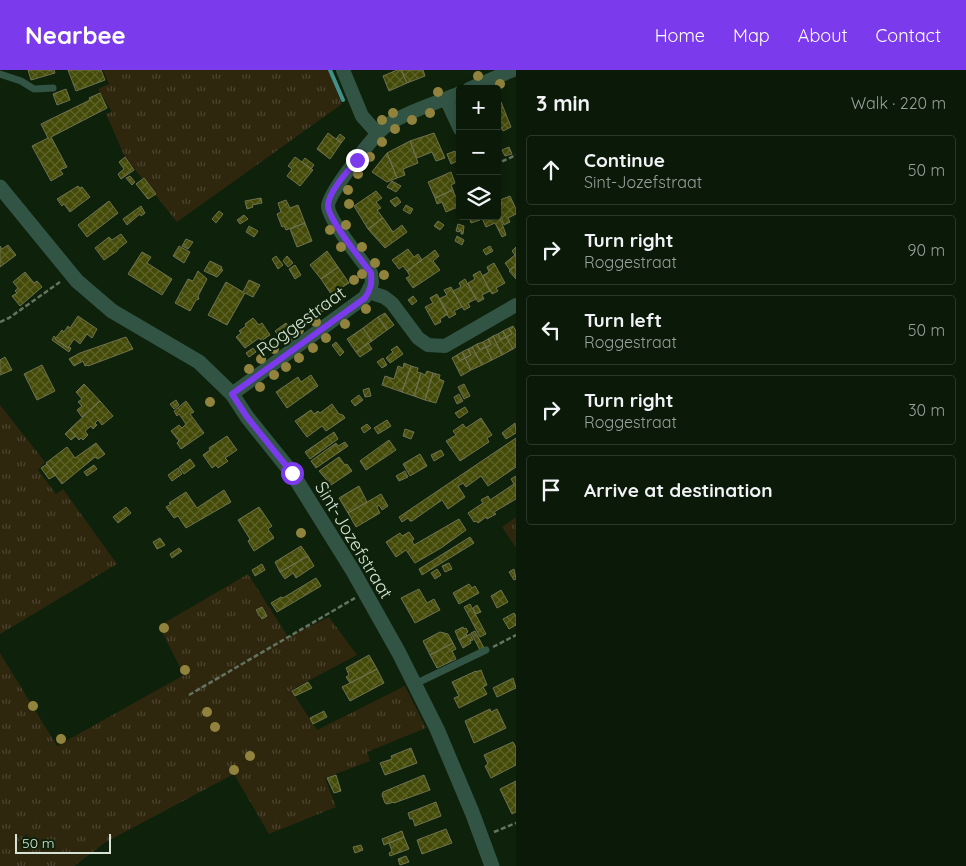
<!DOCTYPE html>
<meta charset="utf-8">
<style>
body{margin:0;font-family:Quicksand,sans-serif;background:#182616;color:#f1f3f6}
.controls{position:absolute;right:15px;top:15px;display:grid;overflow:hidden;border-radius:5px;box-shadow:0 2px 8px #0003}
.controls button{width:45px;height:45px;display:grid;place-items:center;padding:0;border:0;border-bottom:1px solid #2a3829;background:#0a1908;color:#f1f3f6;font:25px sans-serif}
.scale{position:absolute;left:15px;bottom:12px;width:96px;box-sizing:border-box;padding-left:5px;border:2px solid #d6e3d4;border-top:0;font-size:14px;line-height:18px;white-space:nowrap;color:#d6e3d4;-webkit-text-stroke:4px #0e210a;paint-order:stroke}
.stop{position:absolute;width:15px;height:15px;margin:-11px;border:4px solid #7c3aed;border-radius:50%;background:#fff}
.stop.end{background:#7c3aed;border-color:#fff;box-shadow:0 1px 5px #0008}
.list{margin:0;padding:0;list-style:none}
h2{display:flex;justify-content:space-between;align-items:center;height:65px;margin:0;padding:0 20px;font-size:21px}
h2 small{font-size:16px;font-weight:400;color:#99a09c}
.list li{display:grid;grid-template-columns:32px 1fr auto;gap:15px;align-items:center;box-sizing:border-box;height:70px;margin:0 10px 10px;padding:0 10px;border:1px solid #2a3829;border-radius:5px}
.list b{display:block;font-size:19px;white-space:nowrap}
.list p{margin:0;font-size:16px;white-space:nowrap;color:#99a09c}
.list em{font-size:16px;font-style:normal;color:#99a09c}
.icon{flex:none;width:28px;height:28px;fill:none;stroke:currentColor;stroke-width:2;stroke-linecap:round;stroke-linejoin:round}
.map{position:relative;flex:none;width:516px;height:796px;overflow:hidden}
header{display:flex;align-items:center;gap:30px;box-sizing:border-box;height:70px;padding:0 25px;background:#7c3aed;color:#fff}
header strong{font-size:24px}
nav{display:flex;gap:28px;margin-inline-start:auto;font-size:18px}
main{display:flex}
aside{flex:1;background:#0a1908}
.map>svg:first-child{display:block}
.grass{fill:url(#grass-tufts)}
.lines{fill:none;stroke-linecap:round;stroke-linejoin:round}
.stream{stroke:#40918a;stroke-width:4}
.building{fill:url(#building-cross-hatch);stroke:#6e7252}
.path{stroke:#637460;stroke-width:2.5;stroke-dasharray:5 2.5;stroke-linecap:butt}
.service{stroke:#325445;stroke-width:7}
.minor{stroke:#325445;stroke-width:14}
.tertiary{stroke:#325445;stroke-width:15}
.tree{fill:#91833d}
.route{stroke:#7c3aed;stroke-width:6}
.labels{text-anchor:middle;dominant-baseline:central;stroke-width:4.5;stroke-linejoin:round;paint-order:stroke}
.street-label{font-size:18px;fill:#d6e3d4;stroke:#0e210a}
</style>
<header>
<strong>Nearbee</strong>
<nav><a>Home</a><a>Map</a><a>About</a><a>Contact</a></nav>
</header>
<main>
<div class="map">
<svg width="516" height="796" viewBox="0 0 516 796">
<defs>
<pattern id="grass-tufts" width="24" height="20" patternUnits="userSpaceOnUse" patternTransform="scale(1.25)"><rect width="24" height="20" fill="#2f260e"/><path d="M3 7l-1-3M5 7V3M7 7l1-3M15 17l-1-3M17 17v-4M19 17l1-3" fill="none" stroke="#4c4530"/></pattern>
<pattern id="building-cross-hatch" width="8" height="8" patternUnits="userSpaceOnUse" patternTransform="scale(1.25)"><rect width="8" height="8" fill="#444a07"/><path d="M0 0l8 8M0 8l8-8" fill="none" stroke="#5e642a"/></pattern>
</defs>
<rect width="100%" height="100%" fill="#0e210a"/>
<path class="grass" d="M 103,0 L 329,0 L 342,34 L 177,152 L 125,87 L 106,44 L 112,42 L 98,19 L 109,14 Z
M 0,335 L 45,392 L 38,400 L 56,424 L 63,419 L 117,494 L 0,564 Z
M 516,447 L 516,478 L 502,457 Z
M 248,504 L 288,567 L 329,547 L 357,585 L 291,620 L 317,660 L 405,616 L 426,658 L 367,682 L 370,691 L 325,708 L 336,737 L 269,764 L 234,704 L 106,772 L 74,796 L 0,796 L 0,583 L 57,676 L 184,605 L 159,556 Z"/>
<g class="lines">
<path class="stream" d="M 330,0 L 343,30"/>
</g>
<path class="building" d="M 28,0 L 54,0 L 55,3 L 31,10 Z
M 68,0 L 101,0 L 105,10 L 76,21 Z
M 397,0 L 401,0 L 407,13 L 389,21 L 383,6 Z
M 401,0 L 423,0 L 425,6 L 407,13 Z
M 66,19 L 70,30 L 57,35 L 53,24 Z
M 100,23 L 107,38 L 51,67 L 67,97 L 60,100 L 63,104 L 51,111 L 32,76 L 48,68 L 41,54 L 90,30 L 89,28 Z
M 501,32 L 511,57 L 503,61 L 497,50 L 497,33 Z
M 328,63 L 341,73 L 330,89 L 317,79 Z
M 434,63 L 445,88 L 436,91 L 432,82 L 417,88 L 410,71 Z
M 340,64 L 345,68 L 341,73 L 336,69 Z
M 410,71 L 418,93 L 403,99 L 405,105 L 397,108 L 387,83 Z
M 509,77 L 512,84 L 505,86 L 502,80 Z
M 455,81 L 459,90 L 451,94 L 447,84 Z
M 387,83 L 397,108 L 387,112 L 372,102 Z
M 125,87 L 134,100 L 121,109 L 118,104 L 124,99 L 119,92 Z
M 295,87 L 313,100 L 300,116 L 287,106 L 292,99 L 288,96 Z
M 305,88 L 314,95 L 311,99 L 302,92 Z
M 451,102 L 455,113 L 451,115 L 453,120 L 435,128 L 428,112 Z
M 130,106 L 135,112 L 132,115 L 126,108 Z
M 144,108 L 156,124 L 148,129 L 136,114 Z
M 392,111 L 401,116 L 396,122 L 387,117 Z
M 78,116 L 80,118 L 82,117 L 90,127 L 70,142 L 64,134 L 62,136 L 57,129 Z
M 453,120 L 455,126 L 460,124 L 460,136 L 446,142 L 442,132 L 437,134 L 435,128 Z
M 376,121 L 382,128 L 376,132 L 381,138 L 377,140 L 383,148 L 368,159 L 354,136 Z
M 510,126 L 516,139 L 516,144 L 508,148 L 510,152 L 504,155 L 497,136 L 502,135 L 500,130 Z
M 397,127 L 401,132 L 395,137 L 390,131 Z
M 261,128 L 262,133 L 252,135 L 253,137 L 247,139 L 245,131 Z
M 286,130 L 290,138 L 298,135 L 305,153 L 286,160 L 284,156 L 282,157 L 277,144 L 281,142 L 278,133 Z
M 109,131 L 118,143 L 87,167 L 78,155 Z
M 406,135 L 413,139 L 410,144 L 403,140 Z
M 141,136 L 145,143 L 141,146 L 140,144 L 127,155 L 123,149 Z
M 497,139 L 506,165 L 502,167 L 495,153 L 486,157 L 481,146 L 497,146 Z
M 219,141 L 223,144 L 216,153 L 212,149 Z
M 244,145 L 248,149 L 240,154 L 237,150 Z
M 478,146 L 480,150 L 471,153 L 469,147 Z
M 383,148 L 393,162 L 402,155 L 407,162 L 385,178 L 368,159 Z
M 438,151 L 444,155 L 440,160 L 434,156 Z
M 305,153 L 312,171 L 297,177 L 290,159 Z
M 458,154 L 464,156 L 463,164 L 461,164 L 461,160 L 459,162 L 456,161 Z
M 249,156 L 258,161 L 254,167 L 246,162 Z
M 121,164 L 127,172 L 118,179 L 117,181 L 104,190 L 95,178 L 109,167 L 112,170 Z
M 457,166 L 464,170 L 462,175 L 455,171 Z
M 186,169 L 193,172 L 188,179 L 182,176 Z
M 8,175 L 16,185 L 0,197 L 0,176 L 2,179 Z
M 179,176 L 190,182 L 184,193 L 173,186 Z
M 490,176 L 493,181 L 486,185 L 483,180 Z
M 516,177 L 516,199 L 514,197 L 510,200 L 505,193 L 515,185 L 512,181 Z
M 408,179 L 414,187 L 418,184 L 422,190 L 407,201 L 403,196 L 399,199 L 392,190 Z
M 435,180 L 439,186 L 433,191 L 440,200 L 413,218 L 406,208 L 410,206 L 407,201 Z
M 327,181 L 338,197 L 321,209 L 310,195 Z
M 142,182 L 151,187 L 147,193 L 172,209 L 162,225 L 128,204 Z
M 276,186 L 283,195 L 278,199 L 272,189 Z
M 287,186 L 293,193 L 288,197 L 283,191 Z
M 210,191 L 222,197 L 221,199 L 223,200 L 217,207 L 204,201 Z
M 494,193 L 505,213 L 496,218 L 498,221 L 492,224 L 482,206 L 489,202 L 487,197 Z
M 295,195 L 301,205 L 295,209 L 289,199 Z
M 338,197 L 349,213 L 331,224 L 321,209 Z
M 514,197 L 516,199 L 516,209 L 509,201 Z
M 198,201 L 207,209 L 198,226 L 199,229 L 196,230 L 190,241 L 175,233 L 188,209 L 193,211 Z
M 480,201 L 490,221 L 482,225 L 484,229 L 478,232 L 468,213 L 475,209 L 473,205 Z
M 25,202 L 34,213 L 37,211 L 42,217 L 20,236 L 12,226 L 17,223 L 15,221 L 18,218 L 13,212 Z
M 465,209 L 476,229 L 468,233 L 470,237 L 464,240 L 453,221 L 461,217 L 459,213 Z
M 249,210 L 260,215 L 253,227 L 245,223 L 227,255 L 208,245 L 226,212 L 243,222 Z
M 451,217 L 462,237 L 454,241 L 456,244 L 449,248 L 439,229 L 447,225 L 444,220 Z
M 437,224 L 448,244 L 440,249 L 441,252 L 435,255 L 425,237 L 433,233 L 430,228 Z
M 413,226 L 417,231 L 412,235 L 408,230 Z
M 323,232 L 328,238 L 322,242 L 317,236 Z
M 385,243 L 394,255 L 387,260 L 378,247 Z
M 78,246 L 97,259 L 92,268 L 87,264 L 80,274 L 74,269 L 68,278 L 55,269 L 62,260 L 64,262 L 68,256 L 70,258 Z
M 378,247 L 387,260 L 372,271 L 363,258 Z
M 253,248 L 259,255 L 262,253 L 270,265 L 261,271 L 259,268 L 245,278 L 236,267 L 241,263 L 239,261 L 246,256 L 245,254 Z
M 286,253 L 290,258 L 279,266 L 275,261 Z
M 513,256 L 516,261 L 516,277 L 513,279 L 506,267 L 512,264 L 509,258 Z
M 363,258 L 372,271 L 356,282 L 347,269 Z
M 509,258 L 512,264 L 506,267 L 503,261 Z
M 503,261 L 506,267 L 501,270 L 498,264 Z
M 498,264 L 501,270 L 506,267 L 513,279 L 502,285 L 493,266 Z
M 54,266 L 56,268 L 55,269 L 68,278 L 69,277 L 71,278 L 69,282 L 52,270 Z
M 493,266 L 502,285 L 492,290 L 486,277 L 491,275 L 488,269 Z
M 126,267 L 133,279 L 88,296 L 87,295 L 85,296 L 83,291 L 74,296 L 69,289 L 80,283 Z
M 488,269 L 491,275 L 486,277 L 483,272 Z
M 336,272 L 344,282 L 340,286 L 332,275 Z
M 483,272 L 486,277 L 480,280 L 477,274 Z
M 368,273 L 372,279 L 360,287 L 356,282 Z
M 477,274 L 480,280 L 486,277 L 492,290 L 482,295 L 472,277 Z
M 397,276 L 403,284 L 390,293 L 386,288 L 393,282 L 391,280 Z
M 472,277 L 482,295 L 471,300 L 465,288 L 471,285 L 468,279 Z
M 253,278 L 256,282 L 249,287 L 246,283 Z
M 468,279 L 471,285 L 465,288 L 462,282 Z
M 462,282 L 465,288 L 460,291 L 457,285 Z
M 457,285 L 460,291 L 465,288 L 471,300 L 461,306 L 452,288 Z
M 5,287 L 12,300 L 0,305 L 0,290 Z
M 383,288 L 387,295 L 382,298 L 377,292 Z
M 404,293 L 411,296 L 402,322 L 382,315 L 385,306 L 394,309 L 398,296 L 403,298 Z
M 42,295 L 55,321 L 37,330 L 24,304 Z
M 411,296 L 418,298 L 417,302 L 421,303 L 414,326 L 402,322 Z
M 427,301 L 433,303 L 425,330 L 414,326 L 421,303 L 425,305 Z
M 433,303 L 440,305 L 439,309 L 444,311 L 436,333 L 425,330 Z
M 311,305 L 318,316 L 287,338 L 276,322 L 298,307 L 301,312 Z
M 84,314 L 100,331 L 82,347 L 77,340 L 82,336 L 78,332 L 82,329 L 76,322 Z
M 464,314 L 470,326 L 464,329 L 458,317 Z
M 369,318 L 371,326 L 365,327 L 363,320 Z
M 459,324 L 463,331 L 457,334 L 454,327 Z
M 359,325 L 363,330 L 355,336 L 351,331 Z
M 176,330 L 179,335 L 174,339 L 170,334 Z
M 100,331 L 113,346 L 102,355 L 98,350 L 95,353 L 97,355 L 93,359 L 91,356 L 85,361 L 88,365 L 83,370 L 81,368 L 79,370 L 70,359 Z
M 186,331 L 194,342 L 190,344 L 204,363 L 181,379 L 177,373 L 179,371 L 171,361 L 179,355 L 182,358 L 186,354 L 179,344 L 177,346 L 174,341 Z
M 332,334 L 339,344 L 343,345 L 345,348 L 326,361 L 322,356 L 307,367 L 295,351 L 311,340 L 314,344 L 318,341 L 320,343 Z
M 465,337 L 468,342 L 459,348 L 455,343 Z
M 481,348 L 492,365 L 487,368 L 489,372 L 460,391 L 446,371 L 456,365 L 453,361 L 463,354 L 466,358 Z
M 387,350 L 391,356 L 378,364 L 374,358 Z
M 515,353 L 516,363 L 506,369 L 502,363 Z
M 367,354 L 371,358 L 364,363 L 361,358 Z
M 70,359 L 76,366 L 71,370 L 65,364 Z
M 405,359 L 414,362 L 411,369 L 403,366 Z
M 334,362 L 338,369 L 310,389 L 305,382 Z
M 227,366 L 237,380 L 225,388 L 228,391 L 218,398 L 216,395 L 212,398 L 203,385 L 210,380 L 209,378 Z
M 516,368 L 516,397 L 488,416 L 481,406 L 466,417 L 463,413 L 458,416 L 465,427 L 448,439 L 442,430 L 412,451 L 410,451 L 408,448 L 402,452 L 399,447 Z
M 389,370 L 396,380 L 366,400 L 360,391 Z
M 345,372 L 348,376 L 316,398 L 311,391 L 336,373 L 338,376 Z
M 96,373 L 105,384 L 98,389 L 95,387 L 62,414 L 46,393 L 67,377 L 75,388 Z
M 441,380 L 444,385 L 434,391 L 431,385 Z
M 420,384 L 427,396 L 410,406 L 403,394 Z
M 339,387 L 345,395 L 347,394 L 352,401 L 331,415 L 319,401 Z
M 190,389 L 195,396 L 184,404 L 179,397 Z
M 47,394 L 56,405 L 49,409 L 41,398 Z
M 94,395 L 97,399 L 87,406 L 84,402 Z
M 178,398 L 182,404 L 172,411 L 168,405 Z
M 405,401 L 408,407 L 399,411 L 396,406 Z
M 516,406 L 516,429 L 494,442 L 496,444 L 487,449 L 486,447 L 478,453 L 476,451 L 474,452 L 468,443 L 483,433 L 481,430 L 488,426 L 490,430 L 514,414 L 511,409 Z
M 359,416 L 367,432 L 348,443 L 339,428 Z
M 224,420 L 231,432 L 186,458 L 178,446 L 174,448 L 166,437 L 171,434 L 169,433 L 186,422 L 197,438 Z
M 381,424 L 388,436 L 382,440 L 379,435 L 377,437 L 380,443 L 356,457 L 348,443 Z
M 126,437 L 131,443 L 118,453 L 113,447 Z
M 259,437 L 272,456 L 268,459 L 274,468 L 254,481 L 248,471 L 250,469 L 238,450 Z
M 459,449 L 466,460 L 441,478 L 415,493 L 406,480 L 396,487 L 386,472 L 400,463 L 402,466 L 409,462 L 414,469 L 412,471 L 414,475 Z
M 470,467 L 474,473 L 422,505 L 419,499 Z
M 160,468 L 165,475 L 157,479 L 153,472 Z
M 301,476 L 308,486 L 280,502 L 275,492 Z
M 179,478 L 182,481 L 172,488 L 170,484 Z
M 308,486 L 314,496 L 296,508 L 293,503 L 285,509 L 280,502 Z
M 449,493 L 452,499 L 445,502 L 442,496 Z
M 262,494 L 265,500 L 255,506 L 252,500 Z
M 437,499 L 441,505 L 435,509 L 431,503 Z
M 514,499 L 516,509 L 514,510 L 509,502 Z
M 316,508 L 321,516 L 277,542 L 271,533 L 281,527 L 283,528 Z
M 469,514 L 472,518 L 475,516 L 479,523 L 459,534 L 453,523 Z
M 419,519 L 427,533 L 434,529 L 440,540 L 415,553 L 401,528 Z
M 501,520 L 508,532 L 497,538 L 491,526 Z
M 470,534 L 486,564 L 480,567 L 464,537 Z
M 477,535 L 481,542 L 476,544 L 473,538 Z
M 262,537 L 267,546 L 262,549 L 256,540 Z
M 514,543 L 516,546 L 516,555 L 509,559 L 503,549 Z
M 463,557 L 464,559 L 466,558 L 468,562 L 466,563 L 467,566 L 459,570 L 455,561 Z
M 475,561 L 484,578 L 480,580 L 471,563 Z
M 440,562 L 448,564 L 453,573 L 430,585 L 423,571 Z
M 470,564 L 473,570 L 470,571 L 471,573 L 463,578 L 459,570 Z
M 453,573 L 456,579 L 452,581 L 456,589 L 437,598 L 430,585 Z
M 369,585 L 377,599 L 350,613 L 346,607 L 349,605 L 346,598 Z
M 377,599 L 384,613 L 350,631 L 342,617 Z
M 481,600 L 487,615 L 483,617 L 487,624 L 459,638 L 454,628 L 459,626 L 452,612 L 476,601 L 476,602 Z
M 513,608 L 516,618 L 497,627 L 493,618 Z
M 308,612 L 312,618 L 295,626 L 292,621 Z
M 490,639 L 491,642 L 497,639 L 506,658 L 474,673 L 465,651 Z
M 324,641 L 327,647 L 313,654 L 310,648 Z
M 513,672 L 516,677 L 516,695 L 491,708 L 485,696 L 488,694 L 484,685 Z
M 411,678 L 417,693 L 385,705 L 380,693 L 392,689 L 391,686 Z
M 336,705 L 341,721 L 334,723 L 327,708 Z
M 424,705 L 430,720 L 394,733 L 394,732 L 387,734 L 385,733 L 382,725 L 383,722 Z
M 516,711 L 516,742 L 512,744 L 500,719 Z
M 436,732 L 441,746 L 415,756 L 413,749 L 410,749 L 408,743 Z
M 446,759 L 452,773 L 422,784 L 417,770 Z
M 402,761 L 404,767 L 384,775 L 382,769 Z
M 404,767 L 409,779 L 390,786 L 389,783 L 392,781 L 389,773 Z
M 361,775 L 363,780 L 355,783 L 353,777 Z
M 406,786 L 409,792 L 400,795 L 398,789 Z"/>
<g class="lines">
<path class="path" d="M 497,97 L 503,91 L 516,85
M 0,252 L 9,248 L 60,212
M 493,577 L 516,565
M 189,625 L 355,528
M 494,762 L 516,753"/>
<path class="service" d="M 0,4 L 21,11 L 34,19 L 53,18
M 415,614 L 486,580"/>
<path class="minor" d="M 343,0 L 362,46 L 378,64
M 469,19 L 513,0
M 446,29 L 460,59
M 369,222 L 384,227 L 392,233 L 418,268 L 428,275 L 445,276 L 516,235
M 232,324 L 365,227 L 372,213 L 371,203 C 362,191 328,149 328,136 C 328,123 375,64 386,56 C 403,43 439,32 460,23"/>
<path class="tertiary" d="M 0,117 L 77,211 L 112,241 L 199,292 L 232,324 L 247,347 L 292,403 L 353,501 L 399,583 L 437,659 L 472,742 L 492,796"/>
</g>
<g class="tree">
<circle cx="478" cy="6" r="5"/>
<circle cx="500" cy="14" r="5"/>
<circle cx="438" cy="22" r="5"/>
<circle cx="393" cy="43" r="5"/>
<circle cx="430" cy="43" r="5"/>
<circle cx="382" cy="50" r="5"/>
<circle cx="412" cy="50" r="5"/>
<circle cx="395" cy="59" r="5"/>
<circle cx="382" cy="72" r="5"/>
<circle cx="370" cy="87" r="5"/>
<circle cx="358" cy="104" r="5"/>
<circle cx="348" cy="120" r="5"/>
<circle cx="349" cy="134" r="5"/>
<circle cx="346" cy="155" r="5"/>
<circle cx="330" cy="160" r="5"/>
<circle cx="341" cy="177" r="5"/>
<circle cx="362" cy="177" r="5"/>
<circle cx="375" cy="193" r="5"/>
<circle cx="362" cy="204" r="5"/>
<circle cx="384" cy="205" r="5"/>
<circle cx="354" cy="210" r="5"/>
<circle cx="366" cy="239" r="5"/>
<circle cx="316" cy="252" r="5"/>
<circle cx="345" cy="254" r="5"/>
<circle cx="299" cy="260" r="5"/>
<circle cx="288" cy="268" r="5"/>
<circle cx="326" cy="268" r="5"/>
<circle cx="313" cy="278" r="5"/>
<circle cx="274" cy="279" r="5"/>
<circle cx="299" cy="288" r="5"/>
<circle cx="261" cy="289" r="5"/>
<circle cx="286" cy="297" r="5"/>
<circle cx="249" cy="299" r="5"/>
<circle cx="274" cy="305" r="5"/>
<circle cx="260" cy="317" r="5"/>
<circle cx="210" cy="332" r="5"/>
<circle cx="301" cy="463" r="5"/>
<circle cx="164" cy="558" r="5"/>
<circle cx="185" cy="600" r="5"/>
<circle cx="33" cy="636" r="5"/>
<circle cx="207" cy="642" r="5"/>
<circle cx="215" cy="657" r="5"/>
<circle cx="61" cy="669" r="5"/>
<circle cx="250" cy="686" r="5"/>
<circle cx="234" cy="700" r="5"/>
</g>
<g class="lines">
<path class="route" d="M 292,403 L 247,347 L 232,324 L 365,228 C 371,219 372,213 371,203 C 362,191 327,148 328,135 C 329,121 348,101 357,90"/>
</g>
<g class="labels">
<g class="street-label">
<text transform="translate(301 251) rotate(-36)">Roggestraat</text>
<text transform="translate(354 470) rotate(59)">Sint-Jozefstraat</text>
</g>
</g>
</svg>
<div class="controls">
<button>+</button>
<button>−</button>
<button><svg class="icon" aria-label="layers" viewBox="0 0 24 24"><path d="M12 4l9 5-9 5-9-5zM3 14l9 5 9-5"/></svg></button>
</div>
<div class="scale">50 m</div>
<div class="stop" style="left:292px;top:403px"></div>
<div class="stop end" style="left:357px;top:90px"></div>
</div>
<aside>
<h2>3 min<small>Walk · 220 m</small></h2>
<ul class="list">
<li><svg class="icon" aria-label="ahead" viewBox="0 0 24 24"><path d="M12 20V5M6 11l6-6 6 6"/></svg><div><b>Continue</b><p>Sint-Jozefstraat</p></div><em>50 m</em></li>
<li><svg class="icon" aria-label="right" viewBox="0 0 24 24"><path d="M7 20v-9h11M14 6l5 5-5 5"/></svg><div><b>Turn right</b><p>Roggestraat</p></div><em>90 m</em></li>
<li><svg class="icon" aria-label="left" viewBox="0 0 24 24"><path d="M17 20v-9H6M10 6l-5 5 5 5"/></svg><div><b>Turn left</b><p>Roggestraat</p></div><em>50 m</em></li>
<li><svg class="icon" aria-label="right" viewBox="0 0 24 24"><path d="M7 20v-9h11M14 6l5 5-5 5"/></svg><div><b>Turn right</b><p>Roggestraat</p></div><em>30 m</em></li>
<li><svg class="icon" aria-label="arrive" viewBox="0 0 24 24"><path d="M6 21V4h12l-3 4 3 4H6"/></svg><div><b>Arrive at destination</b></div></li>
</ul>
</aside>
</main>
